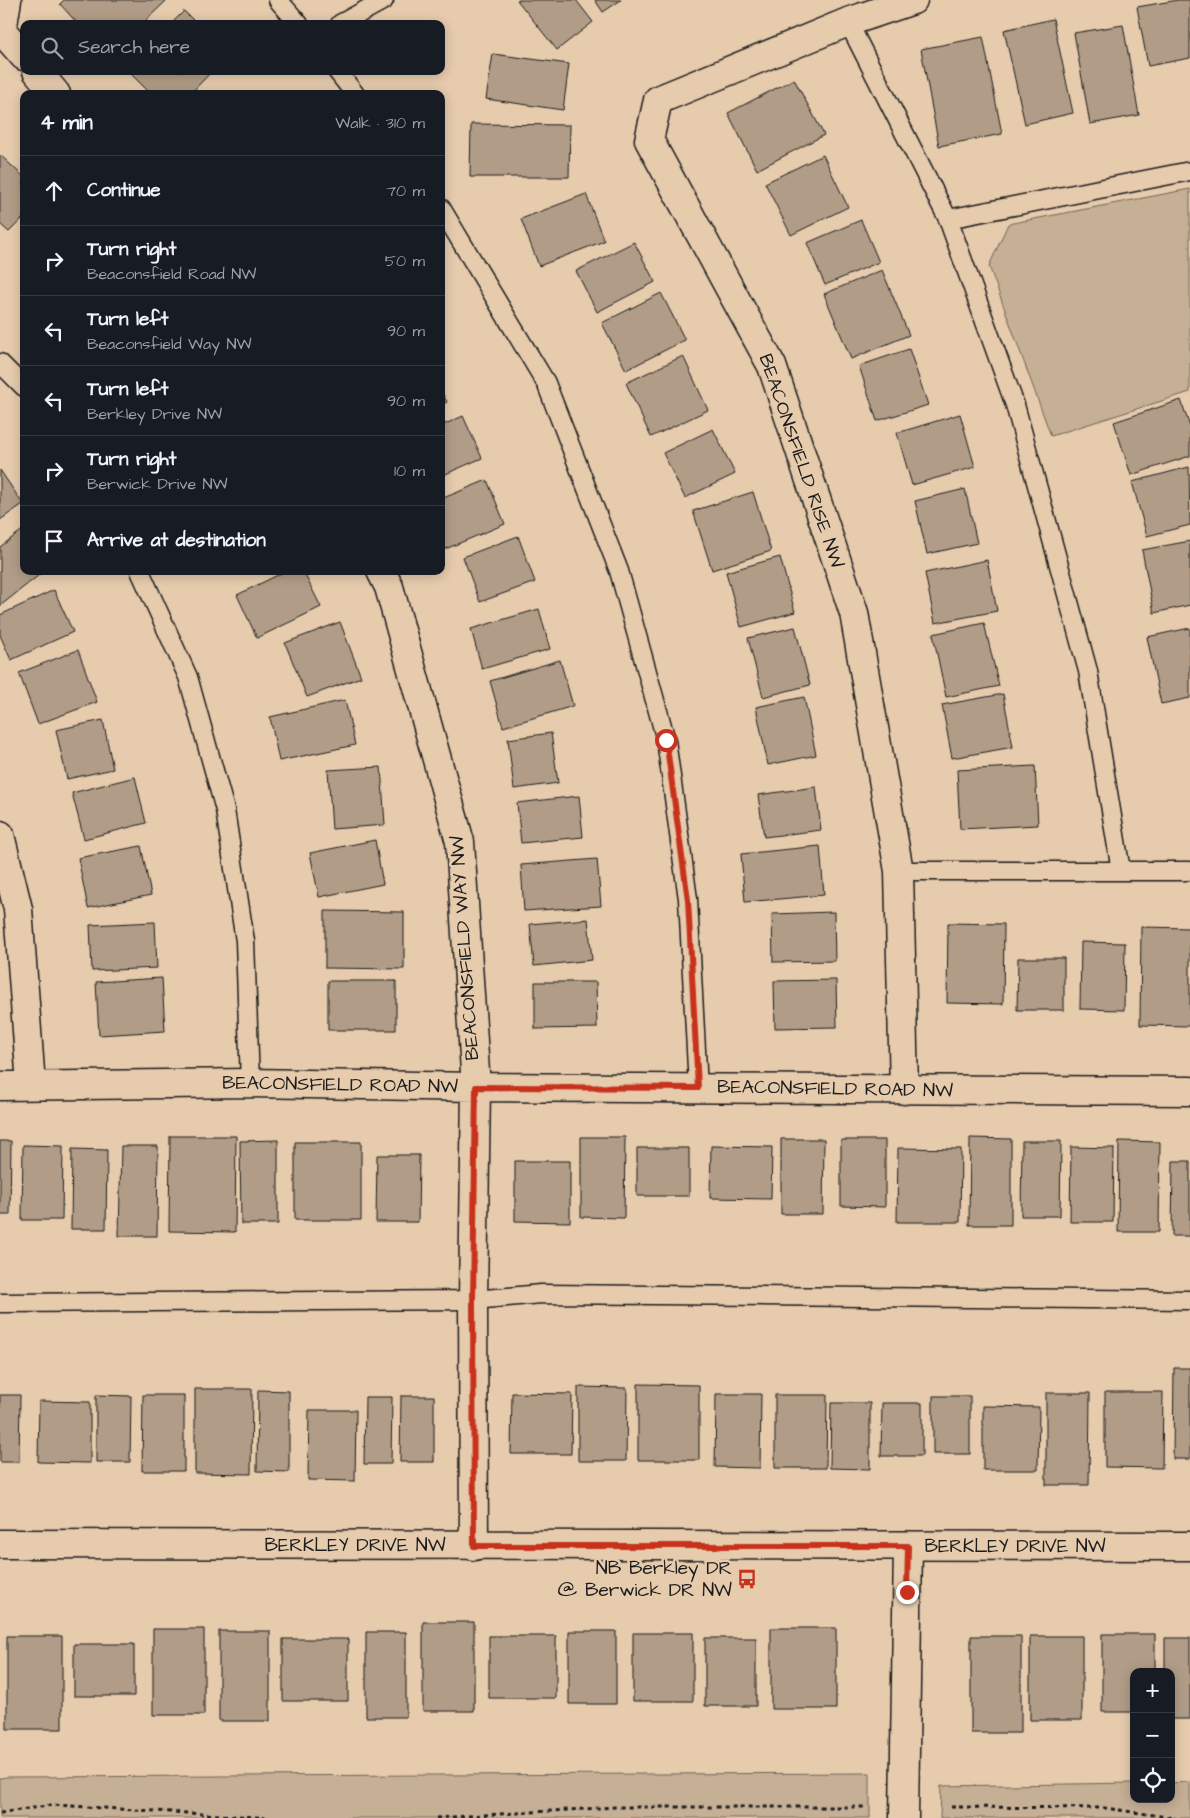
<!DOCTYPE html>
<meta charset="utf-8">
<style>
body{margin:0;font-family:"Architects Daughter",sans-serif;background:#242831;color:#f1f3f6}
.controls{position:absolute;right:15px;bottom:15px;display:grid;overflow:hidden;border-radius:10px;box-shadow:0 2px 12px #0003}
.controls button{width:45px;height:45px;display:grid;place-items:center;padding:0;border:0;border-bottom:1px solid #363941;background:#171b24;color:#f1f3f6;font:25px sans-serif}
.stop{position:absolute;width:15px;height:15px;margin:-11px;border:4px solid #c8321e;border-radius:50%;background:#fff}
.stop.end{background:#c8321e;border-color:#fff;box-shadow:0 1px 5px #0008}
.list{margin:0;padding:0;list-style:none}
h2{display:flex;justify-content:space-between;align-items:center;height:65px;margin:0;padding:0 20px;font-size:21px}
h2 small{font-size:16px;font-weight:400;color:#9ea1a6}
.list li{display:grid;grid-template-columns:32px 1fr auto;gap:15px;align-items:center;box-sizing:border-box;height:70px;padding:0 20px;border-top:1px solid #363941}
.list b{display:block;font-size:19px;white-space:nowrap}
.list p{margin:0;font-size:16px;white-space:nowrap;color:#9ea1a6}
.list em{font-size:16px;font-style:normal;color:#9ea1a6}
.icon{flex:none;width:28px;height:28px;fill:none;stroke:currentColor;stroke-width:2;stroke-linecap:round;stroke-linejoin:round}
.map{position:relative;flex:none;width:1190px;height:1818px;overflow:hidden}
.search{position:absolute;background:#171b24;box-shadow:0 2px 12px #0003;left:20px;top:20px;width:425px;height:55px;display:flex;align-items:center;gap:12px;box-sizing:border-box;padding:0 18px;border-radius:10px;color:#9ea1a6;font-size:19px}
.panel{position:absolute;background:#171b24;box-shadow:0 2px 12px #0003;left:20px;top:90px;width:425px;height:485px;border-radius:10px}
.map>svg:first-child{display:block}
.green{fill:#c5af95;stroke:#706658}
.building{fill:#b19d87;stroke:#1c1c1c}
.lines{fill:none;stroke-linecap:round;stroke-linejoin:round}
.service-casing{stroke:#1c1c1c;stroke-width:21}
.minor-casing{stroke:#1c1c1c;stroke-width:31}
.tertiary-casing{stroke:#1c1c1c;stroke-width:31}
.path{stroke:#1c1c1c;stroke-width:3;stroke-dasharray:4 4;stroke-linecap:butt}
.service{stroke:#e6cbad;stroke-width:18}
.minor{stroke:#e6cbad;stroke-width:28}
.tertiary{stroke:#e6cbad;stroke-width:28}
.route{stroke:#c8321e;stroke-width:6}
.labels{text-anchor:middle;dominant-baseline:central;stroke-width:5;stroke-linejoin:round;paint-order:stroke}
.street-label{font-size:19px;fill:#1c1c1c;stroke:#e6cbad}
.poi-label{font-size:19px;fill:#1c1c1c;stroke:#e6cbad;text-anchor:end}
</style>
<div class="map">
<svg width="1190" height="1818" viewBox="0 0 1190 1818">
<rect width="100%" height="100%" fill="#e6cbad"/>
<filter id="ink" filterUnits="userSpaceOnUse"><feTurbulence type="fractalNoise" baseFrequency=".02" numOctaves="2"/><feDisplacementMap in="SourceGraphic" scale="10" xChannelSelector="R" yChannelSelector="G"/><feConvolveMatrix kernelMatrix="1 2 1 2 8 2 1 2 1" color-interpolation-filters="sRGB"/></filter>
<g filter="url(#ink)">
<path class="green" d="M 1190,189 L 1190,392 L 1051,436 L 989,266 L 1008,224 Z
M 870,1773 L 870,1818 L 0,1818 L 0,1778 L 7,1777 Z
M 1190,1782 L 1190,1818 L 940,1818 L 941,1786 L 1134,1783 L 1134,1799 L 1171,1799 L 1171,1783 Z"/>
<path class="building" d="M 64,0 L 167,0 L 142,24 L 78,24 L 60,4 Z
M 517,0 L 576,0 L 593,22 L 557,50 Z
M 595,0 L 621,0 L 603,12 Z
M 1178,0 L 1190,0 L 1190,58 L 1148,66 L 1137,7 Z
M 184,11 L 197,24 L 171,24 Z
M 1053,19 L 1073,113 L 1025,124 L 1004,30 Z
M 1123,25 L 1139,115 L 1090,124 L 1074,33 Z
M 983,37 L 1002,134 L 939,146 L 921,49 Z
M 493,54 L 569,64 L 563,110 L 486,99 Z
M 128,71 L 212,71 L 190,94 L 151,94 Z
M 794,79 L 824,135 L 757,170 L 728,113 Z
M 471,124 L 570,125 L 569,177 L 470,177 Z
M 0,155 L 24,177 L 24,217 L 9,232 L 0,224 Z
M 823,155 L 848,207 L 791,235 L 765,183 Z
M 586,194 L 604,241 L 539,266 L 521,219 Z
M 861,220 L 879,262 L 825,285 L 807,243 Z
M 634,242 L 655,282 L 597,312 L 576,271 Z
M 882,270 L 909,335 L 851,359 L 824,294 Z
M 661,293 L 685,340 L 626,370 L 602,323 Z
M 909,349 L 928,405 L 877,421 L 859,366 Z
M 683,356 L 708,410 L 651,437 L 626,383 Z
M 441,391 L 447,402 L 441,405 Z
M 1181,400 L 1190,427 L 1190,456 L 1131,475 L 1114,422 Z
M 960,414 L 975,467 L 912,485 L 897,433 Z
M 463,416 L 482,458 L 441,476 L 441,426 Z
M 713,429 L 735,474 L 685,498 L 663,453 Z
M 1189,467 L 1190,525 L 1147,536 L 1132,482 Z
M 0,470 L 23,504 L 0,520 Z
M 487,480 L 505,524 L 443,550 L 441,546 L 441,499 Z
M 965,489 L 977,543 L 927,554 L 915,501 Z
M 753,492 L 771,551 L 712,570 L 693,511 Z
M 24,529 L 24,571 L 44,571 L 0,606 L 0,547 Z
M 518,536 L 535,582 L 480,602 L 463,557 Z
M 1190,541 L 1190,605 L 1154,613 L 1142,550 Z
M 780,557 L 795,612 L 741,627 L 726,572 Z
M 987,560 L 997,611 L 935,623 L 925,573 Z
M 286,571 L 303,571 L 321,607 L 257,638 L 237,595 Z
M 54,590 L 73,632 L 11,660 L 0,635 L 0,615 Z
M 539,609 L 550,649 L 482,669 L 471,629 Z
M 340,622 L 361,677 L 307,697 L 285,643 Z
M 984,623 L 999,686 L 946,697 L 933,634 Z
M 795,627 L 810,685 L 763,697 L 748,638 Z
M 1190,628 L 1190,698 L 1161,704 L 1147,637 Z
M 78,650 L 97,702 L 38,724 L 19,673 Z
M 560,660 L 573,706 L 503,727 L 490,681 Z
M 1003,694 L 1013,747 L 952,758 L 942,705 Z
M 804,697 L 816,755 L 768,765 L 756,707 Z
M 345,700 L 355,745 L 279,761 L 270,717 Z
M 103,720 L 113,769 L 67,779 L 56,730 Z
M 551,733 L 558,783 L 514,789 L 508,739 Z
M 1035,766 L 1038,825 L 960,829 L 957,770 Z
M 381,767 L 385,825 L 332,829 L 328,770 Z
M 135,777 L 146,823 L 84,839 L 72,793 Z
M 816,787 L 821,830 L 764,837 L 758,795 Z
M 579,796 L 583,837 L 521,843 L 517,803 Z
M 375,840 L 383,884 L 319,897 L 310,853 Z
M 141,846 L 151,895 L 88,908 L 78,858 Z
M 820,846 L 824,895 L 745,902 L 741,854 Z
M 597,859 L 601,906 L 524,911 L 521,865 Z
M 325,911 L 404,912 L 404,969 L 325,968 Z
M 834,912 L 835,961 L 773,962 L 772,914 Z
M 588,919 L 592,960 L 534,966 L 530,924 Z
M 155,922 L 157,968 L 92,971 L 90,925 Z
M 948,923 L 1004,924 L 1003,1004 L 947,1003 Z
M 1141,927 L 1190,928 L 1190,1026 L 1140,1025 Z
M 1081,942 L 1125,943 L 1124,1010 L 1080,1009 Z
M 1018,958 L 1064,958 L 1064,1010 L 1017,1010 Z
M 162,978 L 165,1031 L 99,1035 L 96,982 Z
M 836,980 L 837,1027 L 775,1028 L 774,981 Z
M 328,981 L 396,981 L 396,1030 L 328,1030 Z
M 535,982 L 596,982 L 597,1028 L 535,1029 Z
M 170,1136 L 236,1136 L 235,1232 L 169,1231 Z
M 581,1137 L 625,1137 L 624,1218 L 581,1217 Z
M 970,1138 L 1011,1139 L 1011,1225 L 969,1225 Z
M 781,1139 L 824,1139 L 823,1214 L 781,1214 Z
M 278,1140 L 278,1224 L 241,1224 L 240,1141 Z
M 841,1140 L 885,1140 L 885,1207 L 841,1206 Z
M 0,1141 L 11,1141 L 10,1215 L 0,1215 Z
M 1022,1141 L 1061,1141 L 1060,1216 L 1021,1216 Z
M 1119,1141 L 1160,1142 L 1159,1232 L 1118,1232 Z
M 295,1142 L 361,1142 L 361,1220 L 295,1220 Z
M 23,1145 L 63,1146 L 62,1220 L 22,1220 Z
M 121,1146 L 158,1146 L 157,1236 L 119,1236 Z
M 711,1146 L 772,1147 L 771,1199 L 710,1198 Z
M 1071,1147 L 1114,1148 L 1113,1222 L 1070,1222 Z
M 637,1148 L 689,1148 L 689,1196 L 637,1196 Z
M 898,1148 L 961,1149 L 960,1222 L 897,1222 Z
M 72,1149 L 107,1150 L 106,1229 L 71,1229 Z
M 377,1155 L 419,1155 L 418,1222 L 376,1222 Z
M 515,1161 L 570,1161 L 570,1222 L 515,1221 Z
M 1173,1161 L 1190,1161 L 1190,1236 L 1172,1236 Z
M 1174,1368 L 1190,1368 L 1190,1459 L 1173,1459 Z
M 638,1384 L 699,1385 L 699,1460 L 638,1460 Z
M 578,1387 L 627,1388 L 626,1461 L 578,1461 Z
M 195,1389 L 252,1389 L 251,1474 L 195,1473 Z
M 258,1390 L 289,1391 L 289,1472 L 257,1471 Z
M 1105,1392 L 1163,1392 L 1162,1468 L 1105,1467 Z
M 512,1393 L 572,1394 L 571,1454 L 511,1454 Z
M 1046,1393 L 1090,1393 L 1089,1485 L 1046,1485 Z
M 716,1394 L 761,1394 L 760,1468 L 715,1467 Z
M 0,1395 L 20,1395 L 19,1462 L 0,1462 Z
M 96,1395 L 131,1396 L 130,1462 L 96,1462 Z
M 143,1395 L 184,1395 L 184,1471 L 142,1471 Z
M 775,1395 L 827,1395 L 826,1468 L 775,1468 Z
M 401,1396 L 434,1396 L 434,1462 L 400,1462 Z
M 933,1396 L 970,1396 L 970,1454 L 933,1454 Z
M 365,1397 L 392,1397 L 391,1464 L 364,1464 Z
M 39,1401 L 90,1402 L 90,1463 L 38,1462 Z
M 831,1403 L 870,1403 L 870,1469 L 830,1468 Z
M 882,1403 L 922,1403 L 922,1456 L 881,1456 Z
M 983,1406 L 1039,1407 L 1038,1470 L 983,1470 Z
M 309,1410 L 356,1410 L 355,1481 L 308,1480 Z
M 423,1622 L 474,1622 L 474,1711 L 423,1711 Z
M 771,1628 L 836,1628 L 836,1709 L 771,1709 Z
M 153,1629 L 204,1629 L 204,1715 L 153,1715 Z
M 219,1631 L 270,1631 L 270,1721 L 219,1721 Z
M 569,1631 L 616,1631 L 616,1704 L 569,1704 Z
M 366,1632 L 406,1632 L 406,1717 L 366,1717 Z
M 633,1633 L 693,1633 L 693,1701 L 633,1701 Z
M 1102,1634 L 1155,1634 L 1155,1672 L 1134,1672 L 1134,1712 L 1102,1712 Z
M 7,1636 L 62,1636 L 62,1729 L 7,1729 Z
M 489,1636 L 556,1636 L 556,1698 L 489,1698 Z
M 971,1636 L 1021,1636 L 1021,1733 L 971,1733 Z
M 1030,1636 L 1082,1636 L 1082,1720 L 1030,1720 Z
M 705,1638 L 756,1638 L 756,1706 L 705,1706 Z
M 1165,1638 L 1190,1638 L 1190,1719 L 1171,1719 L 1171,1672 L 1165,1672 Z
M 283,1639 L 348,1639 L 348,1701 L 283,1701 Z
M 74,1644 L 134,1644 L 134,1696 L 74,1696 Z"/>
<g class="lines">
<defs>
<path id="service" d="M 278,0 L 299,24
M 848,22 L 948,219 L 1015,405 L 1088,671 L 1121,871
M 340,24 L 384,0
M 337,71 L 355,94
M 441,208 L 546,383 L 619,571 L 666,740 L 688,899 L 698,1088
M 948,219 L 1190,171
M 0,363 L 24,387
M 140,571 L 188,677 L 225,810 L 245,941 L 250,1083
M 899,871 L 1190,871
M 0,1303 L 473,1300 L 541,1294 L 1190,1300"/>
<path id="minor" d="M 7,0 L 2,31 L 24,56
M 37,71 L 56,94
M 381,571 L 389,587 L 460,842 L 476,1087 L 473,1300 L 474,1546
M 0,835 L 18,909 L 31,1085
M 0,1086 L 250,1083 L 476,1087 L 1190,1091
M 904,1090 L 899,871 L 854,613 L 772,366 L 649,140 L 658,100 L 848,22 L 913,0
M 904,1818 L 908,1546"/>
<path id="tertiary" d="M 0,1544 L 1190,1546"/>
</defs>
<use href="#service" class="service-casing"/>
<use href="#minor" class="minor-casing"/>
<use href="#tertiary" class="tertiary-casing"/>
<path class="path" d="M 951,1807 L 1105,1808 L 1175,1818
M 0,1813 L 53,1805 L 271,1818
M 436,1818 L 615,1807 L 866,1807"/>
<use href="#service" class="service"/>
<use href="#minor" class="minor"/>
<use href="#tertiary" class="tertiary"/>
</g>
</g>
<g class="lines" filter="url(#ink)">
<path class="route" d="M 666,740 L 688,900 L 698,1088 L 476,1087 L 473,1300 L 474,1546 L 908,1546 L 907,1592"/>
</g>
<defs>
<symbol id="bus-bare" viewBox="-9 -9 18 18"><path d="M-5-6H5V4H4V6H2V4H-2V6H-4V4H-5ZM-3.5-4V0h7V-4ZM-3.5 1.2v1.5H-2V1.2ZM2 1.2v1.5H3.5V1.2Z" fill="#c8321e" stroke="#e6cbad" stroke-width="2.5" paint-order="stroke"/></symbol>
</defs>
<g fill-rule="evenodd">
<use href="#bus-bare" x="733" y="1565" width="28" height="28"/>
</g>
<g class="labels">
<g class="street-label">
<text transform="translate(801 461) rotate(71)">BEACONSFIELD RISE NW</text>
<text transform="translate(465 948) rotate(-94)">BEACONSFIELD WAY NW</text>
<text transform="translate(340 1085) rotate(1)">BEACONSFIELD ROAD NW</text>
<text transform="translate(835 1089) rotate(1)">BEACONSFIELD ROAD NW</text>
<text x="355" y="1545">BERKLEY DRIVE NW</text>
<text x="1015" y="1546">BERKLEY DRIVE NW</text>
</g>
<g class="poi-label">
<text x="732" y="1568">NB Berkley DR<tspan x="732" dy="22">@ Berwick DR NW</tspan></text>
</g>
</g>
</svg>
<div class="controls">
<button>+</button>
<button>−</button>
<button><svg class="icon" aria-label="locate" viewBox="0 0 24 24"><circle cx="12" cy="12" r="6"/><path d="M12 2v4M12 18v4M2 12h4M18 12h4"/></svg></button>
</div>
<div class="stop" style="left:666px;top:740px"></div>
<div class="stop end" style="left:907px;top:1592px"></div>
<div class="search"><svg class="icon" aria-label="search" viewBox="0 0 24 24"><circle cx="10" cy="10" r="6"/><path d="M15 15l6 6"/></svg>Search here</div>
<section class="panel">
<h2>4 min<small>Walk · 310 m</small></h2>
<ul class="list">
<li><svg class="icon" aria-label="ahead" viewBox="0 0 24 24"><path d="M12 20V5M6 11l6-6 6 6"/></svg><div><b>Continue</b></div><em>70 m</em></li>
<li><svg class="icon" aria-label="right" viewBox="0 0 24 24"><path d="M7 20v-9h11M14 6l5 5-5 5"/></svg><div><b>Turn right</b><p>Beaconsfield Road NW</p></div><em>50 m</em></li>
<li><svg class="icon" aria-label="left" viewBox="0 0 24 24"><path d="M17 20v-9H6M10 6l-5 5 5 5"/></svg><div><b>Turn left</b><p>Beaconsfield Way NW</p></div><em>90 m</em></li>
<li><svg class="icon" aria-label="left" viewBox="0 0 24 24"><path d="M17 20v-9H6M10 6l-5 5 5 5"/></svg><div><b>Turn left</b><p>Berkley Drive NW</p></div><em>90 m</em></li>
<li><svg class="icon" aria-label="right" viewBox="0 0 24 24"><path d="M7 20v-9h11M14 6l5 5-5 5"/></svg><div><b>Turn right</b><p>Berwick Drive NW</p></div><em>10 m</em></li>
<li><svg class="icon" aria-label="arrive" viewBox="0 0 24 24"><path d="M6 21V4h12l-3 4 3 4H6"/></svg><div><b>Arrive at destination</b></div></li>
</ul>
</section>
</div>
